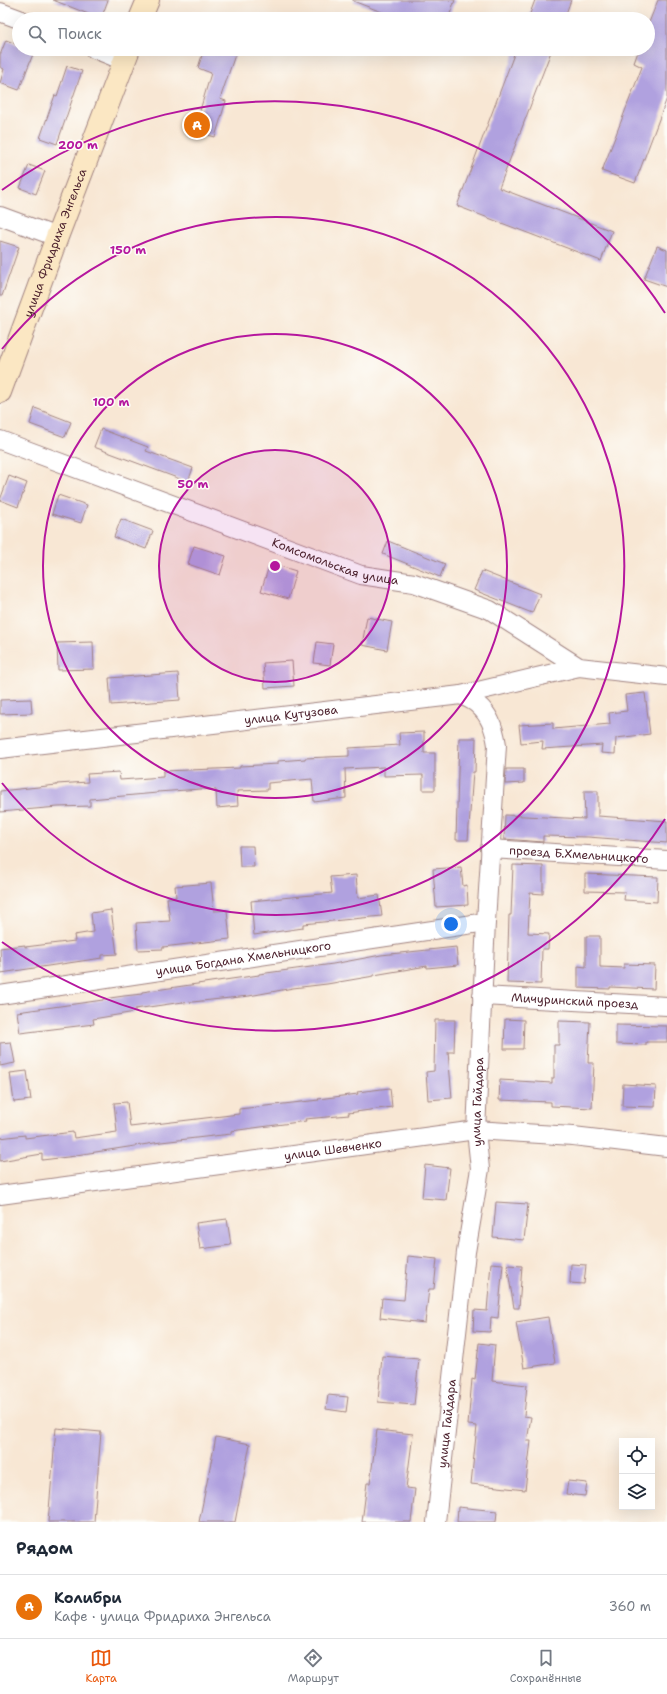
<!DOCTYPE html>
<html lang="ru">
<meta charset="utf-8">
<style>
body{margin:0;font-family:"Shantell Sans",sans-serif;background:#f2f2f3;color:#1f2937}
.controls{position:absolute;right:12px;bottom:12px;display:grid;overflow:hidden;border-radius:0px;box-shadow:0 4px 16px #0002}
.controls button{width:36px;height:36px;display:grid;place-items:center;padding:0;border:0;border-bottom:1px solid #e0e1e3;background:#fff;color:#1f2937;font:20px sans-serif}
.you{position:absolute;left:451px;top:924px;width:14px;height:14px;margin:-10px;border:3px solid #fff;border-radius:50%;background:#1a73e8;box-shadow:0 0 0 6px #1a73e833}
.badge{display:grid;place-items:center;width:26px;height:26px;border-radius:50%;background:#ea580c;color:#fff;font-size:13px;font-weight:700}
.pin{position:absolute;translate:-50% -50%;border:2px solid #fff;box-shadow:0 1px 4px #0006}
.list{margin:0;padding:0;list-style:none}
h2{display:flex;justify-content:space-between;align-items:center;height:52px;margin:0;padding:0 16px;font-size:17px}
h2 small{font-size:13px;font-weight:400;color:#747a83}
.list li{display:grid;grid-template-columns:26px 1fr auto;gap:12px;align-items:center;box-sizing:border-box;height:64px;padding:0 16px;border-top:1px solid #e0e1e3}
.list b{display:block;font-size:15px;white-space:nowrap}
.list p{margin:0;font-size:13px;white-space:nowrap;color:#747a83}
.list em{font-size:13px;font-style:normal;color:#747a83}
.icon{flex:none;width:22px;height:22px;fill:none;stroke:currentColor;stroke-width:2;stroke-linecap:round;stroke-linejoin:round}
.map{position:relative;flex:none;width:667px;height:1522px;overflow:hidden}
.search{position:absolute;background:#fff;box-shadow:0 4px 16px #0002;left:12px;right:12px;top:12px;height:44px;display:flex;align-items:center;gap:10px;box-sizing:border-box;padding:0 14px;border-radius:22px;color:#747a83;font-size:15px}
.sheet{height:116px;background:#fff}
nav{display:flex;justify-content:space-around;align-items:center;box-sizing:border-box;height:56px;border-top:1px solid #e0e1e3;background:#fff;font-size:11px;color:#747a83}
nav a{display:grid;justify-items:center;gap:2px}
nav .on{color:#ea580c}
.map>svg:first-child{display:block}
.building{fill:#b0a1df}
.lines{fill:none;stroke-linecap:round;stroke-linejoin:round}
.street-casing{stroke:#a18380;stroke-width:20}
.secondary-casing{stroke:#a18380;stroke-width:24}
.street{stroke:#fff;stroke-width:18}
.secondary{stroke:#fbe7c3;stroke-width:22}
.ring{fill:none;stroke:#b5179e;stroke-width:2}
.labels{text-anchor:middle;dominant-baseline:central;stroke-width:3;stroke-linejoin:round;paint-order:stroke}
.street-label{font-size:12px;fill:#4a1f2b;stroke:#fdfcf7}
.centre{fill:#b5179e;stroke:#fdfcf7;stroke-width:2}
.ring-label{font-size:12px;text-anchor:middle;font-weight:bold;fill:#b5179e;stroke:#fdfcf7;stroke-width:3;stroke-linejoin:round;paint-order:stroke}
</style>
<div class="map">
<svg width="667" height="1522" viewBox="0 0 667 1522">
<rect width="100%" height="100%" fill="#fdfcf7"/>
<filter id="ink" filterUnits="userSpaceOnUse"><feTurbulence type="fractalNoise" baseFrequency=".025" numOctaves="2"/><feDisplacementMap in="SourceGraphic" scale="8" xChannelSelector="R" yChannelSelector="G"/><feConvolveMatrix kernelMatrix="1 2 1 2 8 2 1 2 1" color-interpolation-filters="sRGB"/></filter>
<filter id="wash" filterUnits="userSpaceOnUse"><feTurbulence type="fractalNoise" baseFrequency=".012" numOctaves="4" result="noise"/><feDisplacementMap in="SourceGraphic" scale="16" xChannelSelector="R" yChannelSelector="G"/><feGaussianBlur stdDeviation="0.9" result="paint"/><feColorMatrix in="noise" values="0 0 0 0 0 0 0 0 0 0 0 0 0 0 0 0 0 1.4 0 .05"/><feComposite in="paint" operator="in"/></filter>
<g filter="url(#wash)">
<rect width="100%" height="100%" fill="#f8e7d4"/>
<g id="blocks">
<path class="building" d="M 53,0 L 108,0 L 101,19 Z
M 353,0 L 455,0 L 448,19 L 400,19 L 353,1 Z
M 535,0 L 571,0 L 564,19 L 528,19 Z
M 658,0 L 667,0 L 667,98 L 635,183 L 602,171 L 642,67 L 634,63 L 639,49 L 648,49 L 648,25 Z
M 6,40 L 19,45 L 19,49 L 35,49 L 19,90 L 0,83 L 4,69 L 0,67 L 0,55 Z
M 204,49 L 237,49 L 220,99 L 226,101 L 215,137 L 194,131 L 211,73 L 198,68 Z
M 516,49 L 552,49 L 499,188 L 612,231 L 601,261 L 457,206 Z
M 67,66 L 82,71 L 57,144 L 40,138 L 55,95 L 57,96 Z
M 29,165 L 45,171 L 36,194 L 20,188 Z
M 0,241 L 19,247 L 2,296 L 0,296 Z
M 657,246 L 667,250 L 667,287 L 644,279 Z
M 35,408 L 71,422 L 65,437 L 30,424 Z
M 101,429 L 148,447 L 146,451 L 193,468 L 188,482 L 94,447 Z
M 9,476 L 27,483 L 18,507 L 0,500 Z
M 58,495 L 87,505 L 81,523 L 52,514 Z
M 121,519 L 153,531 L 146,549 L 114,537 Z
M 388,541 L 445,564 L 440,577 L 383,554 Z
M 194,546 L 226,556 L 220,575 L 188,564 Z
M 270,563 L 296,571 L 288,599 L 261,591 Z
M 482,571 L 540,594 L 532,613 L 474,590 Z
M 367,617 L 392,622 L 387,650 L 362,645 Z
M 93,642 L 94,669 L 58,670 L 57,643 Z
M 317,642 L 333,644 L 330,665 L 314,663 Z
M 292,661 L 294,686 L 265,688 L 263,663 Z
M 178,673 L 180,700 L 111,705 L 109,678 Z
M 645,693 L 650,734 L 616,738 L 615,754 L 601,753 L 602,745 L 542,749 L 543,741 L 521,743 L 519,725 L 553,723 L 553,729 L 610,724 L 609,713 L 627,711 L 625,695 Z
M 31,699 L 32,713 L 0,714 L 0,700 Z
M 424,732 L 424,753 L 435,753 L 435,790 L 423,790 L 423,775 L 384,776 L 384,767 L 345,769 L 346,798 L 314,802 L 312,779 L 268,783 L 268,790 L 237,791 L 238,806 L 217,808 L 216,790 L 201,789 L 157,792 L 157,793 L 90,799 L 90,806 L 58,807 L 0,812 L 0,791 L 57,785 L 57,784 L 88,782 L 87,774 L 119,772 L 120,780 L 163,777 L 163,771 L 240,768 L 240,766 L 278,764 L 278,761 L 305,759 L 305,758 L 349,756 L 349,748 L 400,745 L 399,733 Z
M 459,738 L 476,738 L 475,772 L 473,772 L 468,840 L 456,840 Z
M 506,769 L 524,769 L 524,783 L 505,784 Z
M 584,791 L 598,791 L 598,816 L 667,821 L 667,843 L 588,837 L 543,836 L 543,842 L 504,839 L 505,815 L 585,819 Z
M 239,846 L 253,846 L 254,867 L 240,867 Z
M 513,865 L 543,866 L 543,894 L 530,893 L 528,933 L 549,934 L 548,949 L 542,949 L 541,984 L 507,983 L 509,915 L 511,915 Z
M 461,867 L 463,886 L 467,885 L 468,905 L 436,907 L 433,869 Z
M 585,874 L 658,877 L 657,902 L 624,900 L 625,892 L 585,891 Z
M 356,875 L 358,898 L 379,895 L 382,916 L 303,924 L 303,928 L 254,935 L 251,901 L 332,893 L 330,877 Z
M 211,883 L 214,911 L 227,910 L 230,939 L 163,947 L 163,949 L 138,950 L 136,923 L 170,921 L 167,898 L 176,897 L 175,886 Z
M 111,910 L 117,954 L 102,955 L 102,958 L 1,973 L 0,948 L 25,945 L 25,947 L 75,941 L 74,935 L 93,932 L 91,913 Z
M 586,936 L 600,936 L 600,967 L 624,968 L 624,964 L 655,965 L 654,989 L 610,987 L 610,989 L 578,988 L 578,966 L 586,967 Z
M 456,947 L 458,965 L 427,968 L 427,966 L 374,975 L 374,976 L 327,984 L 293,988 L 249,996 L 183,1003 L 183,1002 L 135,1009 L 135,1012 L 93,1019 L 94,1024 L 20,1033 L 17,1012 L 103,1000 L 103,999 L 124,996 L 142,994 L 142,992 L 259,975 L 259,974 L 333,964 L 381,955 Z
M 505,1019 L 524,1020 L 523,1049 L 504,1049 Z
M 435,1020 L 455,1020 L 454,1052 L 448,1052 L 452,1098 L 428,1100 L 426,1072 L 434,1071 Z
M 559,1021 L 590,1022 L 588,1063 L 594,1063 L 592,1108 L 551,1106 L 551,1102 L 499,1100 L 500,1080 L 552,1083 L 552,1078 L 554,1078 L 554,1045 L 559,1045 Z
M 616,1025 L 667,1026 L 667,1042 L 646,1042 L 646,1045 L 616,1044 Z
M 11,1042 L 15,1063 L 0,1066 L 0,1043 Z
M 27,1071 L 31,1100 L 14,1102 L 10,1073 Z
M 623,1084 L 656,1086 L 655,1107 L 622,1106 Z
M 390,1088 L 392,1107 L 348,1113 L 349,1115 L 305,1119 L 306,1121 L 231,1131 L 231,1134 L 161,1142 L 76,1155 L 76,1156 L 42,1160 L 42,1154 L 0,1161 L 0,1138 L 25,1135 L 25,1138 L 73,1132 L 74,1138 L 117,1132 L 114,1103 L 127,1102 L 130,1127 L 239,1114 L 239,1109 L 319,1100 L 318,1099 L 358,1094 L 357,1092 Z
M 425,1165 L 450,1168 L 446,1200 L 422,1198 Z
M 496,1202 L 528,1204 L 524,1240 L 493,1237 Z
M 227,1219 L 231,1245 L 200,1249 L 196,1223 Z
M 408,1256 L 437,1259 L 434,1289 L 429,1289 L 425,1323 L 380,1318 L 382,1298 L 404,1300 Z
M 491,1263 L 503,1264 L 498,1318 L 491,1317 L 490,1332 L 473,1331 L 474,1310 L 487,1311 Z
M 571,1264 L 586,1265 L 584,1284 L 570,1283 Z
M 507,1265 L 522,1266 L 519,1308 L 514,1308 Z
M 548,1317 L 555,1363 L 524,1368 L 516,1322 Z
M 479,1343 L 495,1345 L 492,1381 L 527,1385 L 524,1416 L 531,1417 L 527,1441 L 531,1441 L 525,1490 L 471,1484 L 477,1426 L 468,1425 L 472,1379 L 475,1380 Z
M 382,1356 L 419,1359 L 414,1405 L 378,1402 Z
M 328,1395 L 348,1397 L 346,1412 L 326,1409 Z
M 56,1428 L 101,1432 L 94,1522 L 48,1522 Z
M 377,1430 L 413,1434 L 406,1488 L 415,1489 L 411,1522 L 362,1522 L 367,1483 L 370,1483 Z
M 216,1437 L 250,1444 L 235,1522 L 199,1522 Z
M 568,1481 L 587,1483 L 585,1496 L 566,1494 Z
M 458,1507 L 497,1511 L 496,1522 L 457,1522 Z"/>
</g>
</g>
<g filter="url(#ink)">
<use href="#blocks" fill-opacity="0" stroke="#a18380" stroke-width="1"/>
<g class="lines">
<defs>
<g id="street">
<path d="M 0,12 L 19,19"/>
<path d="M 94,49 L 124,61"/>
<path d="M 0,216 L 57,237"/>
<path id="s1" d="M 0,440 L 361,575 L 414,583 L 490,610 L 579,667 L 667,677"/>
<path id="s2" d="M 0,749 L 461,695 L 579,667"/>
<path id="s3" d="M 490,849 L 667,860"/>
<path id="s4" d="M 0,995 L 486,922"/>
<path id="s5" d="M 482,996 L 667,1006"/>
<path id="s6" d="M 0,1195 L 476,1130 L 573,1136 L 667,1147"/>
<path id="s7" d="M 436,1522 L 466,1252 L 480,1169 L 476,1130 L 486,922 L 497,745 C 495,731 490,715 478,705 C 474,701 467,698 461,695"/>
</g>
<g id="secondary">
<path d="M 140,19 L 148,0"/>
<path id="s8" d="M 0,392 L 57,237 L 129,49"/>
</g>
</defs>
<use href="#street" class="street-casing"/>
<use href="#secondary" class="secondary-casing"/>
<use href="#street" class="street"/>
<use href="#secondary" class="secondary"/>
</g>
</g>
<circle cx="275" cy="566" r="116" fill="#b5179e" fill-opacity=".12"/>
<g class="ring">
<circle cx="275" cy="566" r="116"/>
<circle cx="275" cy="566" r="232"/>
<path d="M2 349A349 349 0 1 1 2 783"/>
<path d="M665 819A465 465 0 0 1 2 942M2 190A465 465 0 0 1 665 313"/>
</g>
<g class="labels">
<g class="street-label">
<text stroke="none"><textPath href="#s8" startOffset="159">улица Фридриха Энгельса</textPath></text>
<text stroke="none"><textPath href="#s1" startOffset="357">Комсомольская улица</textPath></text>
<text stroke="none"><textPath href="#s2" startOffset="293">улица Кутузова</textPath></text>
<text stroke="none"><textPath href="#s3" startOffset="89">проезд Б.Хмельницкого</textPath></text>
<text stroke="none"><textPath href="#s4" startOffset="246">улица Богдана Хмельницкого</textPath></text>
<text stroke="none"><textPath href="#s5" startOffset="93">Мичуринский проезд</textPath></text>
<text stroke="none"><textPath href="#s7" startOffset="423">улица Гайдара</textPath></text>
<text stroke="none"><textPath href="#s6" startOffset="336">улица Шевченко</textPath></text>
<text stroke="none"><textPath href="#s7" startOffset="99">улица Гайдара</textPath></text>
</g>
</g>
<circle cx="275" cy="566" r="6" class="centre"/>
<g class="ring-label">
<text x="78" y="149">200 m</text>
<text x="128" y="254">150 m</text>
<text x="111" y="406">100 m</text>
<text x="193" y="488">50 m</text>
</g>
</svg>
<div class="controls">
<button><svg class="icon" aria-label="locate" viewBox="0 0 24 24"><circle cx="12" cy="12" r="6"/><path d="M12 2v4M12 18v4M2 12h4M18 12h4"/></svg></button>
<button><svg class="icon" aria-label="layers" viewBox="0 0 24 24"><path d="M12 4l9 5-9 5-9-5zM3 14l9 5 9-5"/></svg></button>
</div>
<div class="you"></div>
<div class="pin badge" style="left:197px;top:125px;background:#e8710a">A</div>
<div class="search"><svg class="icon" aria-label="search" viewBox="0 0 24 24"><circle cx="10" cy="10" r="6"/><path d="M15 15l6 6"/></svg>Поиск</div>
</div>
<section class="sheet">
<h2>Рядом<small></small></h2>
<ul class="list">
<li><span class="badge" style="background:#e8710a">A</span><div><b>Колибри</b><p>Кафе · улица Фридриха Энгельса</p></div><em>360 m</em></li>
</ul>
</section>
<nav>
<a class="on"><svg class="icon" aria-label="map" viewBox="0 0 24 24"><path d="M3 6l6-2 6 2 6-2v14l-6 2-6-2-6 2zM9 4v14M15 6v14"/></svg>Карта</a>
<a><svg class="icon" aria-label="directions" viewBox="0 0 24 24"><path d="M12 3l9 9-9 9-9-9zM9 14v-3h6M13 9l2 2-2 2"/></svg>Маршрут</a>
<a><svg class="icon" aria-label="saved" viewBox="0 0 24 24"><path d="M7 4h10v16l-5-4-5 4z"/></svg>Сохранённые</a>
</nav>
